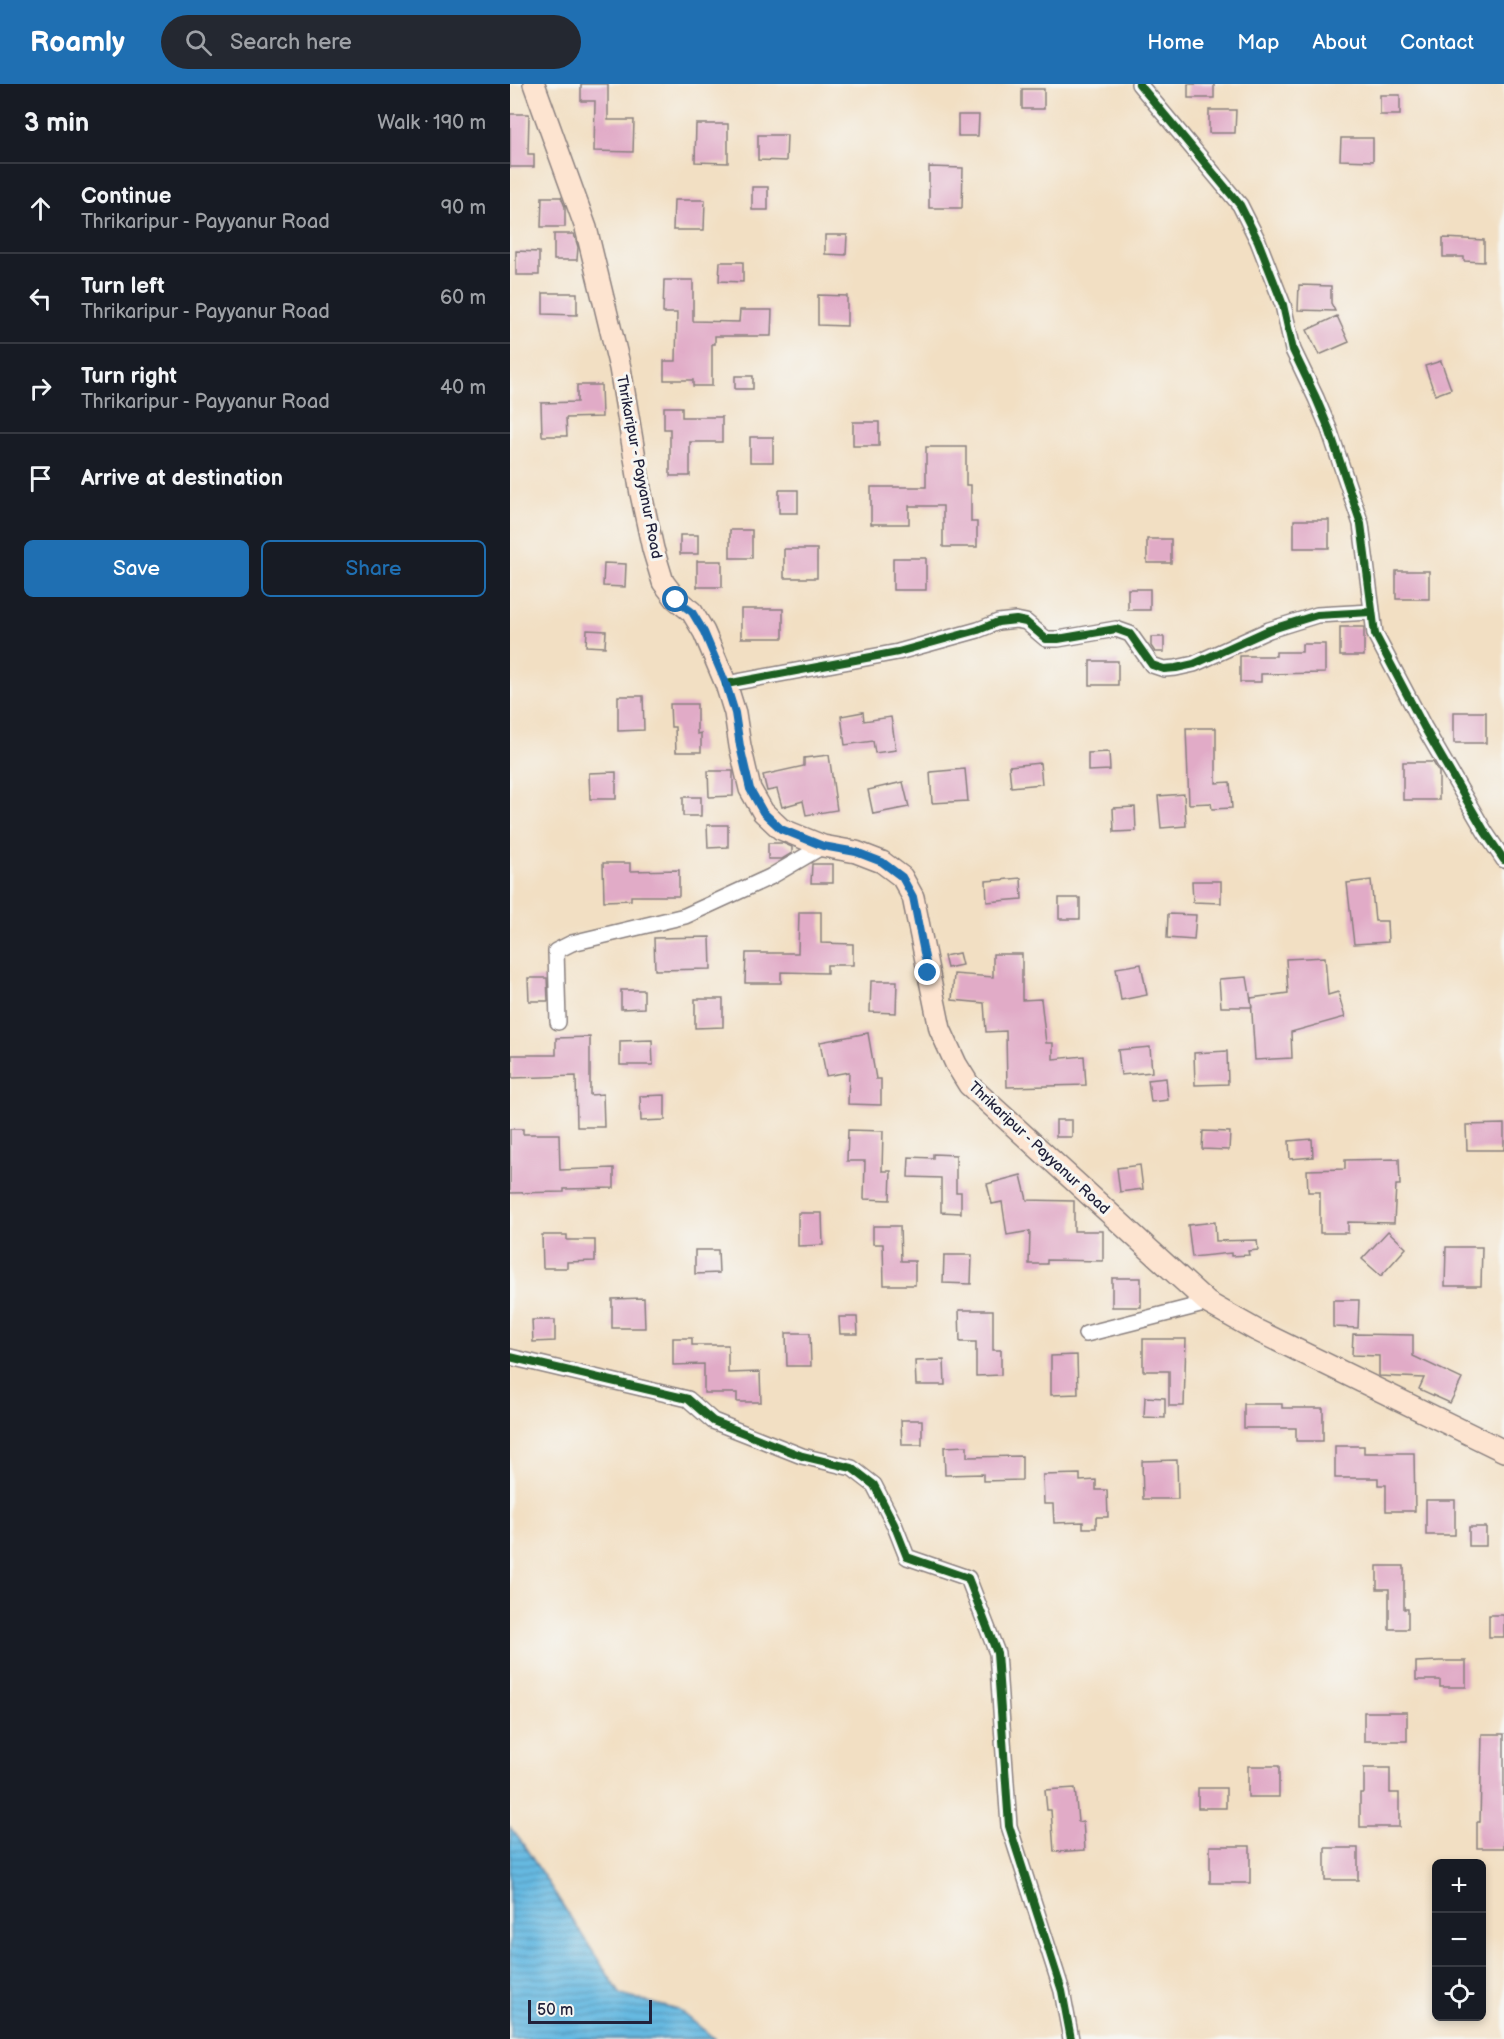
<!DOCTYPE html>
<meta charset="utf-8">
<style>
body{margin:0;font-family:"Balsamiq Sans",sans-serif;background:#242831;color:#f1f3f6}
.controls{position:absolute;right:18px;bottom:18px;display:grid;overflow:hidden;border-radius:9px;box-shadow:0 3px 9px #0003}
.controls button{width:54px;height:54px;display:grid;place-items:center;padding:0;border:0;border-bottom:2px solid #363941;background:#171b24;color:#f1f3f6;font:30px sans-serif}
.scale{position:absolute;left:18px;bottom:15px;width:124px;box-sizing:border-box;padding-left:6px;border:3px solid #22223b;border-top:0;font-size:16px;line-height:21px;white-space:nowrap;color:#22223b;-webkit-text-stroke:4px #f6f6f2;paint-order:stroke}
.stop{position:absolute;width:18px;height:18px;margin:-14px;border:4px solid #1f6fb2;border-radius:50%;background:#fff}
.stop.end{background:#1f6fb2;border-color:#fff;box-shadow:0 2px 6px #0008}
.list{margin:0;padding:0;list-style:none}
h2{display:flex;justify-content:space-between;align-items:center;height:78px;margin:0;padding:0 24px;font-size:26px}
h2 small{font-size:20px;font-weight:400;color:#9ea1a6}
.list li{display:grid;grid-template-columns:39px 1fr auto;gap:18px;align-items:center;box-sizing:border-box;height:90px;padding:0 24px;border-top:2px solid #363941}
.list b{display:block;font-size:22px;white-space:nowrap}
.list p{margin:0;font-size:20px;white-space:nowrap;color:#9ea1a6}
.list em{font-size:20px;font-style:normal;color:#9ea1a6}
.actions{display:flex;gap:12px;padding:18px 24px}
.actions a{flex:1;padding:14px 0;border:2px solid #1f6fb2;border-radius:9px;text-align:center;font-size:21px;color:#1f6fb2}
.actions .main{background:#1f6fb2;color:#fff}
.icon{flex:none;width:33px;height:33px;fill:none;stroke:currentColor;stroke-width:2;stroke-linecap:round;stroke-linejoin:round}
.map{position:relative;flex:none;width:994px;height:1955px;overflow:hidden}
header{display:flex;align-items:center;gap:36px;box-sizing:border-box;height:84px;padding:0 30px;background:#1f6fb2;color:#fff}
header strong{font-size:28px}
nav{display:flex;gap:33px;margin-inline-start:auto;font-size:21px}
.search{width:420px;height:54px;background:#242831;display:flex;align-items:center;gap:15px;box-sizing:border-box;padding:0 21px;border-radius:33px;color:#9ea1a6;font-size:22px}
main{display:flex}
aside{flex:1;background:#171b24}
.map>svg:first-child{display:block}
.water{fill:url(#water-rules);stroke:#446e8e;stroke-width:1.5}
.building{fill:#e1abc7}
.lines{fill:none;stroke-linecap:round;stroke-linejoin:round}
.street-casing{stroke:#8a807f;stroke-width:18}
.secondary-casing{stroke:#8a807f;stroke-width:24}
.street{stroke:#fff;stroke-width:15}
.secondary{stroke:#fde4d0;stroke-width:21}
.cycleway-casing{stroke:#f6f6f2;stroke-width:11}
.cycleway{stroke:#1b5e20;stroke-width:8}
.route{stroke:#1f6fb2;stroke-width:8}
.labels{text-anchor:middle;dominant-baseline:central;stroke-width:6;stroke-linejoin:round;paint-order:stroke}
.street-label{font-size:15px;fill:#22223b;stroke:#f6f6f2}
</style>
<header>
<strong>Roamly</strong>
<div class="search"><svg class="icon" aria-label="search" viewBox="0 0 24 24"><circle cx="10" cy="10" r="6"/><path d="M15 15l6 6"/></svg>Search here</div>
<nav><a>Home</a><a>Map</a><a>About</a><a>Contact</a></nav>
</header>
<main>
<aside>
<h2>3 min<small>Walk · 190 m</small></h2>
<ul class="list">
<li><svg class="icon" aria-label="ahead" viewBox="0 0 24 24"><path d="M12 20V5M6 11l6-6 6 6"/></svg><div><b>Continue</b><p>Thrikaripur - Payyanur Road</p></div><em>90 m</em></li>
<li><svg class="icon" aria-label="left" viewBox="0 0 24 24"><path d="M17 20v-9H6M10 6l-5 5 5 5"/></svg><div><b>Turn left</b><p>Thrikaripur - Payyanur Road</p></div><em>60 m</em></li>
<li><svg class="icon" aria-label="right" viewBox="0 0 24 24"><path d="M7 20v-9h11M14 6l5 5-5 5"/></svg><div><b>Turn right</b><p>Thrikaripur - Payyanur Road</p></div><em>40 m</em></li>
<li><svg class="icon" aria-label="arrive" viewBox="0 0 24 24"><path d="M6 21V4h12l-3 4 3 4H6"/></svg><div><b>Arrive at destination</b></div></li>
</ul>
<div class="actions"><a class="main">Save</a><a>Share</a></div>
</aside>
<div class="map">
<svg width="994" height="1955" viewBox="0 0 994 1955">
<defs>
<pattern id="water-rules" width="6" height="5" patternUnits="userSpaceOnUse" patternTransform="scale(1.5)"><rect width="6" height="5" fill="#66b9e1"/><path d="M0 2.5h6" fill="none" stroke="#5496b8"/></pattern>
</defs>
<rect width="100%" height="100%" fill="#f6f6f2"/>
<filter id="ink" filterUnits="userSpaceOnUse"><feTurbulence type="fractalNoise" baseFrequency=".0167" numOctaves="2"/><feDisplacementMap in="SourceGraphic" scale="12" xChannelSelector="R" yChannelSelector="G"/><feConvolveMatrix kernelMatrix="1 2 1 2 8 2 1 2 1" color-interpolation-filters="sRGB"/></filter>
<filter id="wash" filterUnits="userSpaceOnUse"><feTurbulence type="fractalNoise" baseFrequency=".008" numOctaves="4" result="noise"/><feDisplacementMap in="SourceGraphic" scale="24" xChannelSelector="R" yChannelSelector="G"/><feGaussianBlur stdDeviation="1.35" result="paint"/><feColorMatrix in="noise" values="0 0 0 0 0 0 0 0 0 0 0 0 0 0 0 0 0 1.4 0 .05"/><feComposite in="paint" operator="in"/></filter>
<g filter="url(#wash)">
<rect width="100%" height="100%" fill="#f2dfc3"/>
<path class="water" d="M 0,1743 L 13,1760 L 111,1911 L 169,1926 L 205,1955 L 0,1955 Z"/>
<g id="blocks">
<path class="building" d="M 71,0 L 98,0 L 98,36 L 124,36 L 123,68 L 84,67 L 85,17 L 71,17 Z
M 678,0 L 704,0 L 704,14 L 678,14 Z
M 512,5 L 534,5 L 534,25 L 512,25 Z
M 870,11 L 890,11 L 890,31 L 870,31 Z
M 699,26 L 726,26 L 725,49 L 699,49 Z
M 0,30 L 19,30 L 18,70 L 24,70 L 24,83 L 0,83 Z
M 448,31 L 469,31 L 468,52 L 448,52 Z
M 186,40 L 218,40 L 218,79 L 185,78 Z
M 248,51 L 277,51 L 276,77 L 248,76 Z
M 831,54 L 863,54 L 863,77 L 830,76 Z
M 419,83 L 453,84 L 452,124 L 419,124 Z
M 242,103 L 258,103 L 258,126 L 242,126 Z
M 32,113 L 51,113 L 55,123 L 55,143 L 31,143 Z
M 164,116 L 195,116 L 194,146 L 163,146 Z
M 44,150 L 64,150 L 68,163 L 67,176 L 44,176 Z
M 315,151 L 337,151 L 336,171 L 315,170 Z
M 933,154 L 974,156 L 974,178 L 954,177 L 954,173 L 933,173 Z
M 6,167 L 29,168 L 29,191 L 6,191 Z
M 210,178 L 233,178 L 233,198 L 209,197 Z
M 154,196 L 183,196 L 183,237 L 229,238 L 230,226 L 262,226 L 261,252 L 205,252 L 205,260 L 202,260 L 202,302 L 183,302 L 183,296 L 154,296 L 154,277 L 166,277 L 167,229 L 153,229 Z
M 789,201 L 821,202 L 821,219 L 825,227 L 788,226 Z
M 33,209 L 67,209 L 67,231 L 33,230 Z
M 308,211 L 337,212 L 337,242 L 308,241 Z
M 827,232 L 839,258 L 809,271 L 797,246 Z
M 931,277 L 941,305 L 925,311 L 915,282 Z
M 225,292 L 243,292 L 243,305 L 225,305 Z
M 67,301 L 91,301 L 92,333 L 56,334 L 57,352 L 32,352 L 31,319 L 67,318 Z
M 154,323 L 172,323 L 172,333 L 212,333 L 212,358 L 180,358 L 180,392 L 160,392 L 160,345 L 154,345 Z
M 343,338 L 369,338 L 369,362 L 343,362 Z
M 240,353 L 263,353 L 263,378 L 240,378 Z
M 416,363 L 456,363 L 456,401 L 461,401 L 461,438 L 467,438 L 467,463 L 433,463 L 433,422 L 399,422 L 399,440 L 361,440 L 361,403 L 416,403 Z
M 269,406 L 288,406 L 288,429 L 269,429 Z
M 784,436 L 819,436 L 819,464 L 784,464 Z
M 220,446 L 242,446 L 242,474 L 220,474 Z
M 170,451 L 188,451 L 188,470 L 170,470 Z
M 637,455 L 661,455 L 661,479 L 637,479 Z
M 274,465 L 307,465 L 307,494 L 274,494 Z
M 383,474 L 416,474 L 416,506 L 383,506 Z
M 187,477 L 212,477 L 212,503 L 187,503 Z
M 94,479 L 116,480 L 115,503 L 93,502 Z
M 886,487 L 919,487 L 919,515 L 886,515 Z
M 618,505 L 640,505 L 640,526 L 618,526 Z
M 231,525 L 273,525 L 273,554 L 231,554 Z
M 830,543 L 854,543 L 854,572 L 830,572 Z
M 77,546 L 96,547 L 95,563 L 76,562 Z
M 641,553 L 654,553 L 654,568 L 645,568 L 641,562 Z
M 792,560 L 815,560 L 815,589 L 751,590 L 751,598 L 730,598 L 730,572 L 766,572 L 766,568 L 792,568 Z
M 580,577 L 608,577 L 608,601 L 580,601 Z
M 108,612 L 133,612 L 134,646 L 108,647 Z
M 160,620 L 187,620 L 187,650 L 191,649 L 191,668 L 166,668 L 165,643 L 161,643 Z
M 353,628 L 354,637 L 381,633 L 386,666 L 365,669 L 363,657 L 335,661 L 331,632 Z
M 944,628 L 976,628 L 976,659 L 944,659 Z
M 676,644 L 706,644 L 706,699 L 720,698 L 722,724 L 702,725 L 701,719 L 679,720 Z
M 599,668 L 600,686 L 578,687 L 578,669 Z
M 319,671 L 327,726 L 296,731 L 293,717 L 272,723 L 267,705 L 257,707 L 253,691 L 294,682 L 294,674 Z
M 893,678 L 923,678 L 929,688 L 929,716 L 893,716 Z
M 530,679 L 532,700 L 501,703 L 499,682 Z
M 455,685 L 458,717 L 422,719 L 420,688 Z
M 198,687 L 223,687 L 223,712 L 199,713 Z
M 106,688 L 106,715 L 80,715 L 79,689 Z
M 393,698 L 399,723 L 363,730 L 358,706 Z
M 674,710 L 676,742 L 651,744 L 648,712 Z
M 173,713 L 191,713 L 191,732 L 173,732 Z
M 625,723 L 626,747 L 604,748 L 603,724 Z
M 197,741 L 218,741 L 218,763 L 198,764 Z
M 258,759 L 273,759 L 282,763 L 282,769 L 272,775 L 258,775 Z
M 93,779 L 120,779 L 120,787 L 169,786 L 169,812 L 121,812 L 121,816 L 94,817 Z
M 302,780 L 323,780 L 323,799 L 301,799 Z
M 511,794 L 512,815 L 477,818 L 476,797 Z
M 861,796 L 865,837 L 877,837 L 878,858 L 844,860 L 837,799 Z
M 682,797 L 711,797 L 711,819 L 683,818 Z
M 549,814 L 570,814 L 570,835 L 549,835 Z
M 289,828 L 311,828 L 311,859 L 343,860 L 343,881 L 317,881 L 317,889 L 271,888 L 271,899 L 235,899 L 236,869 L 288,869 Z
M 658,830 L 686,831 L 684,856 L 657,854 Z
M 200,853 L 201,885 L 145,886 L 144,854 Z
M 449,869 L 452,881 L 437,884 L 434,872 Z
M 483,870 L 512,870 L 512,916 L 531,915 L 536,959 L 543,959 L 543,975 L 574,972 L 576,1001 L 497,1003 L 496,947 L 476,948 L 474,919 L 442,916 L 444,890 L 483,893 Z
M 815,873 L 818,911 L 828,908 L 835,933 L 781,948 L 782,974 L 745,976 L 741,914 L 778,909 L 776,875 Z
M 631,880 L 637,911 L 611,916 L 606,884 Z
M 737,893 L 742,923 L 711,923 L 709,895 Z
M 18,894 L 37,894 L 38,917 L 19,917 Z
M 361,897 L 387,897 L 386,929 L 360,928 Z
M 111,906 L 134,906 L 134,924 L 111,925 Z
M 185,915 L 213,915 L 213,943 L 185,944 Z
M 358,949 L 366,995 L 371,995 L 371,1021 L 338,1020 L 339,988 L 316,992 L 310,958 Z
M 80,953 L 80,1011 L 93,1010 L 94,1043 L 67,1043 L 66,992 L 2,994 L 2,971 L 46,971 L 46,954 Z
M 142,956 L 143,981 L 110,981 L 110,957 Z
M 640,963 L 642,988 L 611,991 L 608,966 Z
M 717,967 L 718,1000 L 685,1001 L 684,969 Z
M 656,994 L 658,1016 L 641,1018 L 638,996 Z
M 155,1011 L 155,1036 L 131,1037 L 130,1012 Z
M 546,1036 L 562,1036 L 562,1053 L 546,1053 Z
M 994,1040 L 994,1066 L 957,1066 L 956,1041 Z
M 0,1045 L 13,1045 L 13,1050 L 49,1050 L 50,1086 L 104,1084 L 104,1104 L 54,1105 L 54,1108 L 0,1109 Z
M 338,1046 L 373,1047 L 372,1087 L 381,1087 L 380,1116 L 354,1115 L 355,1077 L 337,1077 Z
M 693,1047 L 720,1048 L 719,1066 L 692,1065 Z
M 802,1055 L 803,1073 L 780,1075 L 779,1057 Z
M 423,1070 L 446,1071 L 446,1108 L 451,1108 L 451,1129 L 431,1128 L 431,1094 L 398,1093 L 399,1073 L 423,1074 Z
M 889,1075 L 890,1101 L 886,1101 L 884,1139 L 838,1138 L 838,1149 L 810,1149 L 810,1108 L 798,1108 L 797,1086 L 835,1085 L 835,1076 Z
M 630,1081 L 633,1105 L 610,1108 L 607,1084 Z
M 511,1091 L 517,1116 L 564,1117 L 564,1147 L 593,1147 L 593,1177 L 537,1176 L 537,1180 L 519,1180 L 520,1147 L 497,1151 L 492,1118 L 482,1120 L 477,1100 Z
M 288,1129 L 312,1129 L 313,1161 L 288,1162 Z
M 705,1138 L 706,1157 L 747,1156 L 748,1166 L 738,1167 L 739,1171 L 721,1172 L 721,1169 L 682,1173 L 678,1141 Z
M 363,1142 L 390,1142 L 391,1177 L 405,1177 L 405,1201 L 374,1201 L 373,1160 L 363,1160 Z
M 878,1147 L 896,1164 L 871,1192 L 852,1175 Z
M 32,1151 L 57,1151 L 57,1156 L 85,1156 L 85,1177 L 57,1178 L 57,1184 L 33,1184 Z
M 936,1163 L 972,1163 L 971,1202 L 935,1202 Z
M 185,1166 L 208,1166 L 209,1189 L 185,1190 Z
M 434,1171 L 462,1171 L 461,1200 L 433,1199 Z
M 602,1194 L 631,1194 L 631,1223 L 602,1223 Z
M 134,1214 L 135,1244 L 102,1244 L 102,1215 Z
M 823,1216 L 849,1216 L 848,1244 L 823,1243 Z
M 449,1226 L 483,1226 L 483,1266 L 491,1266 L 491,1291 L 466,1292 L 466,1258 L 450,1258 Z
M 329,1233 L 347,1233 L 348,1250 L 330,1250 Z
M 22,1236 L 45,1236 L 45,1257 L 23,1258 Z
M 276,1249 L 300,1249 L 301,1282 L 277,1282 Z
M 843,1250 L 903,1251 L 903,1272 L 952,1295 L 940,1319 L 909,1305 L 914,1294 L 869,1292 L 869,1272 L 842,1271 Z
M 163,1254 L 182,1254 L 182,1261 L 218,1261 L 218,1289 L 250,1288 L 251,1318 L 227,1318 L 227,1309 L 194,1309 L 194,1280 L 163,1281 Z
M 633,1255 L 676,1255 L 674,1322 L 659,1322 L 659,1287 L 633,1287 Z
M 567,1271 L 568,1310 L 541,1311 L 541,1272 Z
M 434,1276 L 435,1301 L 406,1301 L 405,1277 Z
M 635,1313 L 655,1314 L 655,1334 L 634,1333 Z
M 734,1320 L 772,1320 L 772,1324 L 813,1324 L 813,1357 L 786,1357 L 786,1344 L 734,1344 Z
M 391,1336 L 412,1336 L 412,1361 L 392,1361 Z
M 457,1362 L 457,1373 L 512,1372 L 512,1396 L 473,1397 L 473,1390 L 435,1391 L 434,1363 Z
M 825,1362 L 854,1362 L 854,1369 L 904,1369 L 905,1427 L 876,1427 L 876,1401 L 868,1401 L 868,1394 L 825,1394 Z
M 667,1376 L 668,1415 L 633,1415 L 632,1377 Z
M 570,1390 L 570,1397 L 586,1396 L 586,1406 L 597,1406 L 598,1433 L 586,1433 L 586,1444 L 573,1444 L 573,1438 L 544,1439 L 543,1420 L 534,1420 L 533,1391 Z
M 916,1416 L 945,1416 L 945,1451 L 916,1451 Z
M 959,1443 L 976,1443 L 976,1462 L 959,1462 Z
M 867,1482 L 894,1482 L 894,1525 L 898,1525 L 898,1545 L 879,1545 L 879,1505 L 867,1505 Z
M 979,1531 L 994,1531 L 994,1553 L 979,1553 Z
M 930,1577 L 956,1577 L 956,1603 L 930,1603 L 930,1596 L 906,1596 L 906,1578 Z
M 854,1628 L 897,1628 L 897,1657 L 854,1657 Z
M 972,1650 L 994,1650 L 994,1764 L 967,1764 L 967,1738 L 970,1738 Z
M 738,1682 L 769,1682 L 769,1713 L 738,1713 Z
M 854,1684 L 880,1684 L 880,1709 L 889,1709 L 889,1743 L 850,1743 L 850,1709 L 854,1709 Z
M 565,1704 L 568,1738 L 573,1737 L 575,1766 L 544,1768 L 541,1726 L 537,1726 L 535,1706 Z
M 688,1704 L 716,1704 L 716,1724 L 688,1724 Z
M 700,1762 L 740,1762 L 740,1799 L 700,1799 Z
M 815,1764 L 848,1764 L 848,1796 L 815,1796 Z"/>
</g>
</g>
<g filter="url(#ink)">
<use href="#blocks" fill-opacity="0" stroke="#8a807f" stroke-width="1.5"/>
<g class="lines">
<defs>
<path id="street" d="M 629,0 L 730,121 L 748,157 L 773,221 L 783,266 L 806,314 L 819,345 L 851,440 L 865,550 L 914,643 L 975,748 L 994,776
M 216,600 L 388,568 L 468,546 L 488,538 L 506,536 L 516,538 L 536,555 L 548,555 L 606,545 L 620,550 L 642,581 L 654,585 L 666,584 L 684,580 L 759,546 L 807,531 L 861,528
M 48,938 L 46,867 L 62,859 L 175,832 L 260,793 L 313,762
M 576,1250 L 698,1219
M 0,1273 L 178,1315 L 203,1337 L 292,1372 L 342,1384 L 364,1401 L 384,1440 L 397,1473 L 458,1494 L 487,1569 L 499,1742 L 552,1907 L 561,1955"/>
<path id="secondary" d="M 24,0 L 76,144 L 110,284 L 131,410 L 143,465 L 153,498 L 166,515 L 182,528 L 194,548 L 216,600 L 225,629 L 230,662 L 240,705 L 253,728 L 271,745 L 313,762 L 346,768 L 372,778 L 392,793 L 403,813 L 430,945 L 446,980 L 459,1001 L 698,1219 L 746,1246 L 994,1367"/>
</defs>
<use href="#street" class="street-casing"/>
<use href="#secondary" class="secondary-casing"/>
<use href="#street" class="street"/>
<use href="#secondary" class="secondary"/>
<defs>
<path id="cycleway" d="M 629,0 L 730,121 L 748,157 L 773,221 L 783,266 L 806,314 L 819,345 L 851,440 L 865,550 L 914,643 L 975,748 L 994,776
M 216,600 L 388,568 L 468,546 L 488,538 L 506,536 L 516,538 L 536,555 L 548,555 L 606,545 L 620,550 L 642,581 L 654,585 L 666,584 L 684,580 L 759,546 L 807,531 L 861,528
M 0,1273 L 178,1315 L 203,1337 L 292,1372 L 342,1384 L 364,1401 L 384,1440 L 397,1473 L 458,1494 L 487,1569 L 499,1742 L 552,1907 L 561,1955"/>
</defs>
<use href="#cycleway" class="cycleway-casing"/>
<use href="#cycleway" class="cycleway"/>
</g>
</g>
<g class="lines" filter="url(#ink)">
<path class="route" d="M 166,516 L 182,528 L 194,548 L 216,600 L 225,629 L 230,662 L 240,705 L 253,728 L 271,745 L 313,762 L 346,768 L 372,778 L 392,793 L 403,813 L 418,889"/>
</g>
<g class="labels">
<g class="street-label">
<text transform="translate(129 383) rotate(79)">Thrikaripur - Payyanur Road</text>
<text transform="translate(529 1064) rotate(43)">Thrikaripur - Payyanur Road</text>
</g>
</g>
</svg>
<div class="controls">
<button>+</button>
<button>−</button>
<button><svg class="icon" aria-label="locate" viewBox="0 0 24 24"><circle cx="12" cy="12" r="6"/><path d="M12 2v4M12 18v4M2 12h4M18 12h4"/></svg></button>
</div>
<div class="scale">50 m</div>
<div class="stop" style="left:166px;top:516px"></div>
<div class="stop end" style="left:418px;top:889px"></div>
</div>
</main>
